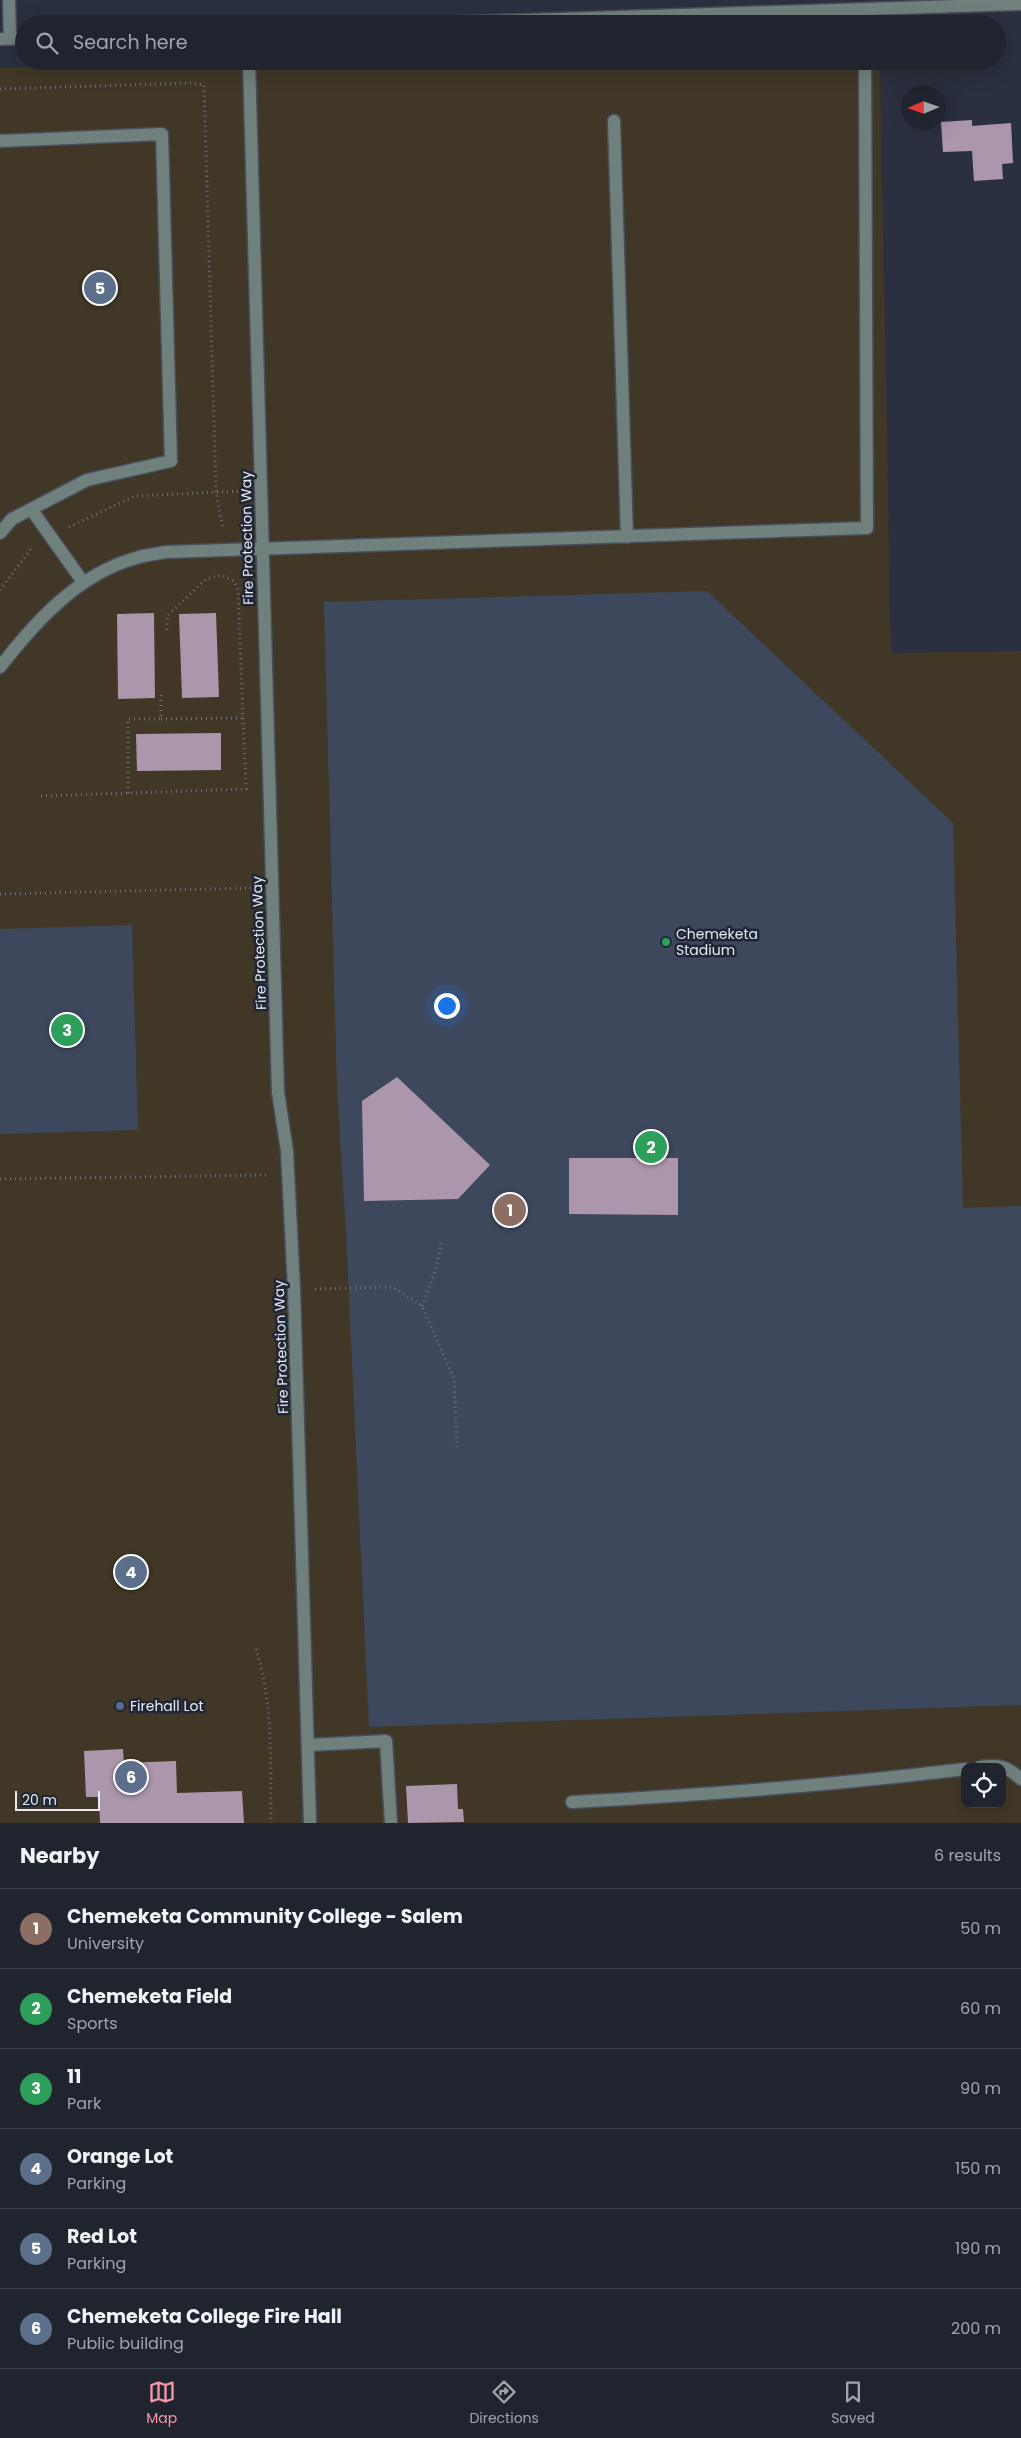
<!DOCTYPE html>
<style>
body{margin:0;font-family:Poppins,sans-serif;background:#282c37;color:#f1f3f6}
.controls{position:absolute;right:15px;bottom:15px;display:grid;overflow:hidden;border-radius:10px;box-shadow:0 5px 20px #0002}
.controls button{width:45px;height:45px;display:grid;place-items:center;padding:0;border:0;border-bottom:1px solid #3d414b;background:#20242f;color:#f1f3f6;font:25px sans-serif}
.compass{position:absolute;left:901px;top:85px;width:45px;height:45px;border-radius:50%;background:#20242f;box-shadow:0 5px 20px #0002;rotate:268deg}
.scale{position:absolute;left:15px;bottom:12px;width:85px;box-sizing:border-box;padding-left:5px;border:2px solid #e6eaf4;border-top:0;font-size:14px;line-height:18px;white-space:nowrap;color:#e6eaf4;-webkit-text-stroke:4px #202634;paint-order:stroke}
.you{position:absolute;left:446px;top:1005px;width:18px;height:18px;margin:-12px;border:4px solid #fff;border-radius:50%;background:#1a73e8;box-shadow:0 0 0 8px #1a73e833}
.badge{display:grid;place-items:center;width:32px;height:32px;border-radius:50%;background:#f49aa7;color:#fff;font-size:16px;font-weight:700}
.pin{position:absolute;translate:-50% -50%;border:2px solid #fff;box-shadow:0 1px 5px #0006}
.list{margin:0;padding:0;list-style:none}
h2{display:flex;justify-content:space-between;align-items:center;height:65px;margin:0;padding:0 20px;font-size:21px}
h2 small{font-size:16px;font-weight:400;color:#a2a4aa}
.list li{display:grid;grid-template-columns:32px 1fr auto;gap:15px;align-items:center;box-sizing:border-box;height:80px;padding:0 20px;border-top:1px solid #3d414b}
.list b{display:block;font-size:19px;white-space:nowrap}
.list p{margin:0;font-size:16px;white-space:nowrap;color:#a2a4aa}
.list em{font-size:16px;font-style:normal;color:#a2a4aa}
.icon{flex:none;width:28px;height:28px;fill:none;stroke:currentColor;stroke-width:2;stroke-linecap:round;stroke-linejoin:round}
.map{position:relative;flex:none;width:1021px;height:1823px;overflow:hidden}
.search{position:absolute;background:#20242f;box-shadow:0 5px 20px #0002;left:15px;right:15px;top:15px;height:55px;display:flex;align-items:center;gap:12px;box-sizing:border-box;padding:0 18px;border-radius:28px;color:#a2a4aa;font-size:19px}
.sheet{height:545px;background:#20242f}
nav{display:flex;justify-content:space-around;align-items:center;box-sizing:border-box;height:70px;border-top:1px solid #3d414b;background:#20242f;font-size:14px;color:#a2a4aa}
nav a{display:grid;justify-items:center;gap:2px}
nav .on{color:#f49aa7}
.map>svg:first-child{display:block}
.education{fill:#403726;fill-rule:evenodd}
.green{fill:#3e485d}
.building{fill:#ac96ac}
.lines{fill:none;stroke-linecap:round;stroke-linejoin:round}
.minor-casing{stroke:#484e5c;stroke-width:15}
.path{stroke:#6d727f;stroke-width:3;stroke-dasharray:1 4;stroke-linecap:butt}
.minor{stroke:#70807d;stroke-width:12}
.leisure-dot{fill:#2e9e5b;stroke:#202634;stroke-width:2}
.service-dot{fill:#5c6f8a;stroke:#202634;stroke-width:2}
.labels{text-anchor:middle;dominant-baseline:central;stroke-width:5;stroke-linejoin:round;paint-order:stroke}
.street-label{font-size:14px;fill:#e6eaf4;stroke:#202634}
.poi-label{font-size:14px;fill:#e6eaf4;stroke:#202634;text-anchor:start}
</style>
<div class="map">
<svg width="1021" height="1823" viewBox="0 0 1021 1823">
<rect width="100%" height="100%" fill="#2a303f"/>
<path class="education" d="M 185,61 L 880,61 L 891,653 L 1021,651 L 1021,1823 L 0,1823 L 0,68 ZM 965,1767 L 1002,1767 L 1002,1804 L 965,1804 Z"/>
<path class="green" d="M 707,591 L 953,823 L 963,1208 L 1021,1206 L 1021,1705 L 369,1727 L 346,1233 L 337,1088 L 324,602 Z
M 132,925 L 138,1130 L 0,1134 L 0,929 Z"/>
<path class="building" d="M 972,120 L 972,126 L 1011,123 L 1013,163 L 1002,164 L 1003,179 L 974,181 L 972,151 L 943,152 L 941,122 Z
M 154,613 L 155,698 L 118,699 L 117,614 Z
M 216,613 L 219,697 L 182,698 L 179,614 Z
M 221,733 L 221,770 L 137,771 L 136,734 Z
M 397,1077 L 490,1165 L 458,1199 L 364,1201 L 362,1101 Z
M 569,1158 L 678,1158 L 678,1215 L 569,1214 Z
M 123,1749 L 124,1763 L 176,1761 L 177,1793 L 242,1791 L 244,1823 L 100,1823 L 99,1797 L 86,1797 L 84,1751 Z
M 457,1784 L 458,1809 L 463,1809 L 464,1822 L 408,1823 L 406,1786 Z"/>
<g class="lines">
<defs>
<path id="minor" d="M 9,0 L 10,38
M 864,9 L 864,24
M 405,24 L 1021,4
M 0,39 L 24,38
M 249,61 L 278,1092 L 287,1151 L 294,1289 L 310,1823
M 614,121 L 627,537
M 0,141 L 162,134 L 171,461 L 87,480 L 12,519 L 0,533
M 31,509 L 83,582
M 0,667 C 35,622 78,574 136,558 C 145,555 156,554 166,552 L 867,528 L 865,61
M 309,1745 L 386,1741 L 391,1823
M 980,1767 C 999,1764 1006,1766 1021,1779
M 572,1802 C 703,1795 834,1785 965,1769"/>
</defs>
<use href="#minor" class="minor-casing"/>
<path class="path" d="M 0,89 L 190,83 L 204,85 L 216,492 L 223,529
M 69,527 L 135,496 L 241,491
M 0,590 L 33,546
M 161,719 L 243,718
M 128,793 L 128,719 L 161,719 L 161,693
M 41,796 L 246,789 L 238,590 L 234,581 L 221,575 L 206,579 L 168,615 L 166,633
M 0,894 L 251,888
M 0,1179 L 267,1175
M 315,1289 L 393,1287 L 422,1306 L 454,1379 L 457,1447
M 422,1306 L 436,1269 L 442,1239
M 256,1649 C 274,1705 270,1765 271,1823"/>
<use href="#minor" class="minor"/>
</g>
<circle class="leisure-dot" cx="666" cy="942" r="5"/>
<circle class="service-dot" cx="120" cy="1706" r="5"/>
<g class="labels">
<g class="street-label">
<text transform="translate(247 538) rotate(-91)">Fire Protection Way</text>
<text transform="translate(259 943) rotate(-92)">Fire Protection Way</text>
<text transform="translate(281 1347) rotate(-92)">Fire Protection Way</text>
</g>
<g class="poi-label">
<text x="676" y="934">Chemeketa<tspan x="676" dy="16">Stadium</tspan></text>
<text x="130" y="1706">Firehall Lot</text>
</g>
</g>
</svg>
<div class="controls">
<button><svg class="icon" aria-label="locate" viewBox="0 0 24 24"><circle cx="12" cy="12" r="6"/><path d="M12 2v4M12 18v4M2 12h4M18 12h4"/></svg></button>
</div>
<svg class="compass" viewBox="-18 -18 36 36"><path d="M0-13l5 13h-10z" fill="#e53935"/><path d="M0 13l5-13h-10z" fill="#a2a4aa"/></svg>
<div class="scale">20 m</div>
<div class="you"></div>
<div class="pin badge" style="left:510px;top:1210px;background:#8d6e63">1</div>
<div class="pin badge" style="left:651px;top:1147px;background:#2e9e5b">2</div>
<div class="pin badge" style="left:67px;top:1030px;background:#2e9e5b">3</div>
<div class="pin badge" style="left:131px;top:1572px;background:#5c6f8a">4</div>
<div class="pin badge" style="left:100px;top:288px;background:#5c6f8a">5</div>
<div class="pin badge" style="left:131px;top:1777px;background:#5c6f8a">6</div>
<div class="search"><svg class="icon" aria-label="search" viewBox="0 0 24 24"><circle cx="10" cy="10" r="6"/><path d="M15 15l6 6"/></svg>Search here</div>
</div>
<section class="sheet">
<h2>Nearby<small>6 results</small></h2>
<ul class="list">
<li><span class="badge" style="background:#8d6e63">1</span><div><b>Chemeketa Community College - Salem</b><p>University</p></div><em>50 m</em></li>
<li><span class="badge" style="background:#2e9e5b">2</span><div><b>Chemeketa Field</b><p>Sports</p></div><em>60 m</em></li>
<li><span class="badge" style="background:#2e9e5b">3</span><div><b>11</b><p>Park</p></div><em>90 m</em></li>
<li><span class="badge" style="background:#5c6f8a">4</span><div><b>Orange Lot</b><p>Parking</p></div><em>150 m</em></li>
<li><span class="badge" style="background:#5c6f8a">5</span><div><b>Red Lot</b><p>Parking</p></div><em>190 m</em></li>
<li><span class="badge" style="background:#5c6f8a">6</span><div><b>Chemeketa College Fire Hall</b><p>Public building</p></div><em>200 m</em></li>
</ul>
</section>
<nav>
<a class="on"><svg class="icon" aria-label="map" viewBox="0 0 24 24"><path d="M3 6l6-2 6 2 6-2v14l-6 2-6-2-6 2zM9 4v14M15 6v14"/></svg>Map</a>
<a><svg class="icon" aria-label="directions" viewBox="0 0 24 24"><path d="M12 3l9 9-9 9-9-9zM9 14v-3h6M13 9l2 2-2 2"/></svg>Directions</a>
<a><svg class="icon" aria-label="saved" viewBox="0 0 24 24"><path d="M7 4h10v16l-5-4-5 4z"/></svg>Saved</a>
</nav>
